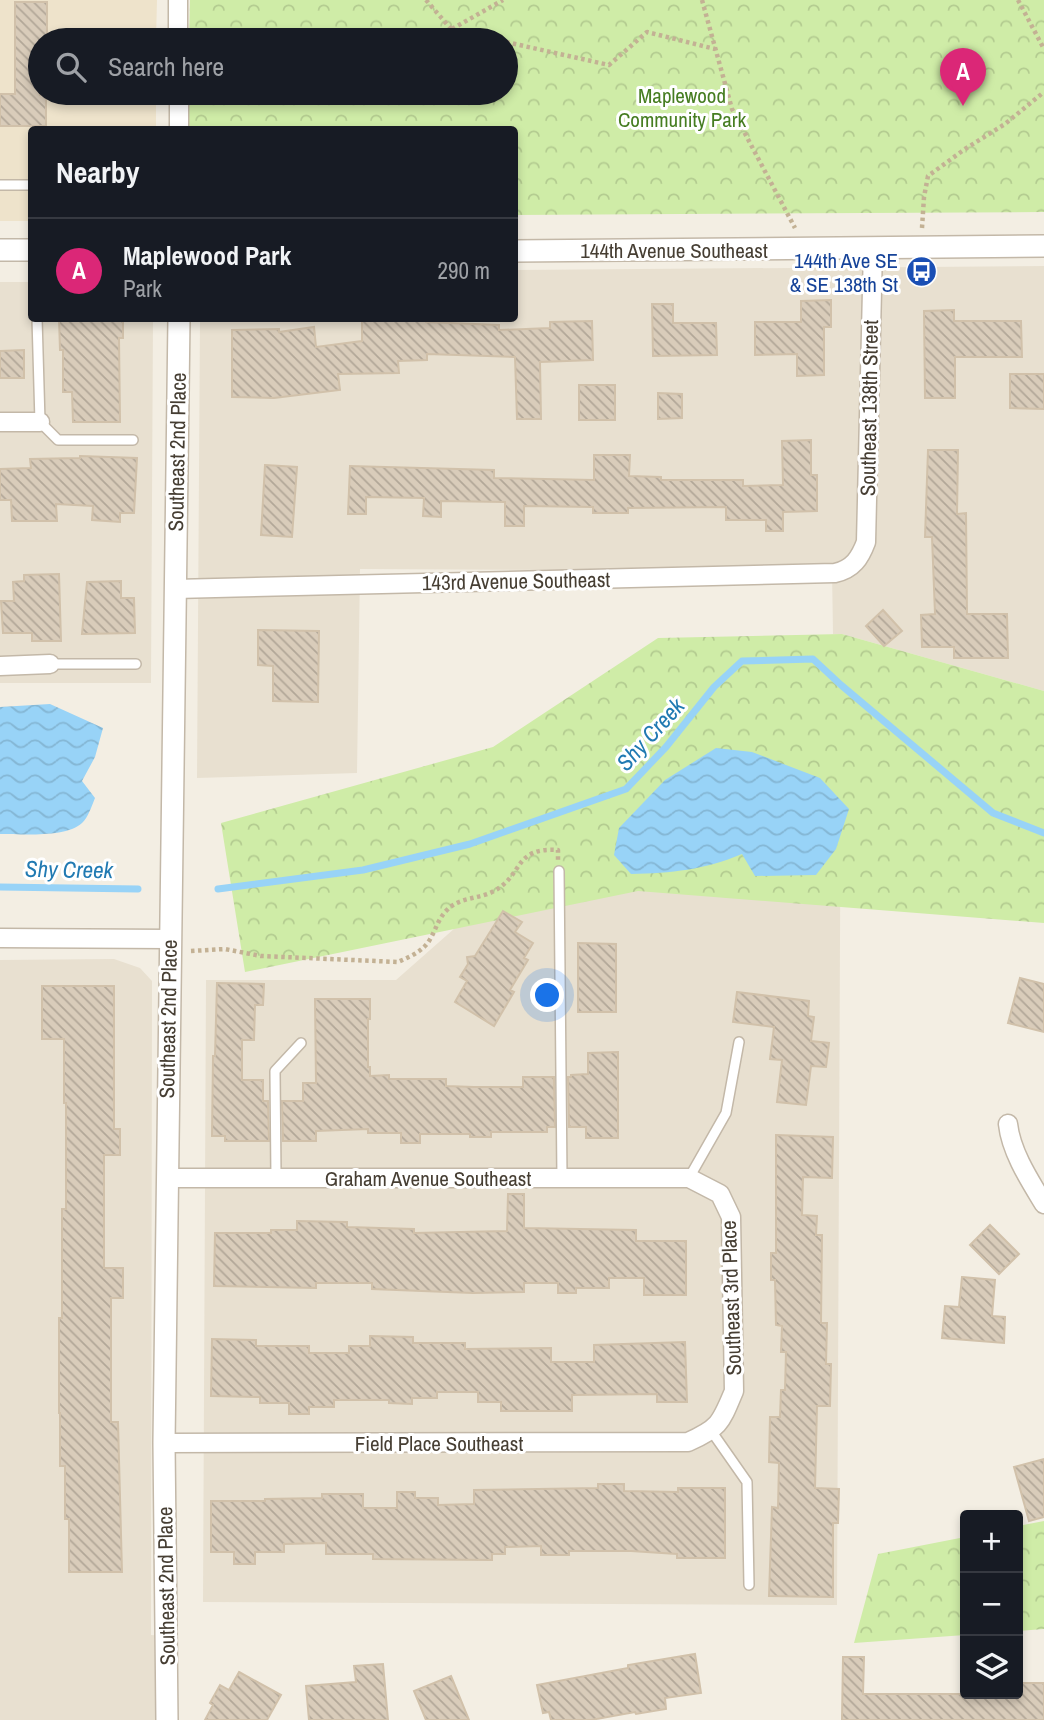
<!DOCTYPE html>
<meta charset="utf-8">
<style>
body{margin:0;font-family:"Archivo Narrow",sans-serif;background:#242831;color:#f1f3f6}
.controls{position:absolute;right:21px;bottom:21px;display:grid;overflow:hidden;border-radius:7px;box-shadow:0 4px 10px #0003}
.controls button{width:63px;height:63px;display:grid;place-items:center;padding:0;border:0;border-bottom:2px solid #363941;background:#171b24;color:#f1f3f6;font:35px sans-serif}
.you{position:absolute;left:548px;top:996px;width:24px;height:24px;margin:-18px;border:5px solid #fff;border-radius:50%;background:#1a73e8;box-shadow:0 0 0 10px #1a73e833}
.badge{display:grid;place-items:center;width:46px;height:46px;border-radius:50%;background:#db2777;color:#fff;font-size:23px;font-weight:700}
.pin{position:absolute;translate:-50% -58px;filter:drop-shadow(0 2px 4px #0008)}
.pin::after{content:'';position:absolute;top:37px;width:24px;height:21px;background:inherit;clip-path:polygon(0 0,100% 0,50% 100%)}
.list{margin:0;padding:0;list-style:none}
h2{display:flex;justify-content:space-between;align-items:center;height:91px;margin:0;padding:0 28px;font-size:30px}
h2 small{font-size:23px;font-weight:400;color:#9ea1a6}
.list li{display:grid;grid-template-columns:46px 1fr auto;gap:21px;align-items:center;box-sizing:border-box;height:105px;padding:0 28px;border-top:2px solid #363941}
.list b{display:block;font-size:26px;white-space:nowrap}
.list p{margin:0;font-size:23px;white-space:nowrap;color:#9ea1a6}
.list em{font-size:23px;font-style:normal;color:#9ea1a6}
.icon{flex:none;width:38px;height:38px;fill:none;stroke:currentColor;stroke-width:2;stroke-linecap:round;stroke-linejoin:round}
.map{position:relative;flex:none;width:1044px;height:1720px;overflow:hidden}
.search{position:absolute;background:#171b24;box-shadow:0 4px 10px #0003;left:28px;top:28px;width:490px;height:77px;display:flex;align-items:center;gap:18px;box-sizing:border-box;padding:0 24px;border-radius:38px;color:#9ea1a6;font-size:26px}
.panel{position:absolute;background:#171b24;box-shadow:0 4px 10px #0003;left:28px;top:126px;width:490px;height:196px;border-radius:7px}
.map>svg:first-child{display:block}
.residential{fill:#e8e0d0}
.education{fill:#eee3cb}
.forest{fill:url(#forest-crowns)}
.water{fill:url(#water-waves)}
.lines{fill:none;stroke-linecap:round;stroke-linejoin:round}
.stream{stroke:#98d3f7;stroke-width:7}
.building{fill:url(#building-back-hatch);stroke:#d1c1aa;stroke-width:2}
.service-casing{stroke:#c3b8a8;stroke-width:12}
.minor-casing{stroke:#c3b8a8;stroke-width:21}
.tertiary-casing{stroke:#c3b8a8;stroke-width:24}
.path{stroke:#c3b194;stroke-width:4.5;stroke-dasharray:3.5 3.5;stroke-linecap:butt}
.service{stroke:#fff;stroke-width:9}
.minor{stroke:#fff;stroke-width:18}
.tertiary{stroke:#fff;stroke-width:21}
.labels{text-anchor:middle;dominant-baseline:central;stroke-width:6;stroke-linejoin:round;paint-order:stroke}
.park-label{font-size:21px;fill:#467d21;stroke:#fff}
.street-label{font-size:21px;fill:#463e33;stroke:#fff}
.transit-label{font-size:21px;fill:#164399;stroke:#fff;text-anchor:end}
.water-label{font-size:23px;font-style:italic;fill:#217ab2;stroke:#fff}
</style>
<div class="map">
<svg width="1044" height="1720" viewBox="0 0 1044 1720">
<defs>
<pattern id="forest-crowns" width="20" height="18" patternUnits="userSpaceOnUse" patternTransform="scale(1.75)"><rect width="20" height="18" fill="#cfeca7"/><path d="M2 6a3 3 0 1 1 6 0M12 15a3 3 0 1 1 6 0" fill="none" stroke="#b3cb90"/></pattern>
<pattern id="water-waves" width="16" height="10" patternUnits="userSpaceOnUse" patternTransform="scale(1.75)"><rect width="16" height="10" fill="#98d3f7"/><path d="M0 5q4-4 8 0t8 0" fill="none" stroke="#84b6d4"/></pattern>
<pattern id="building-back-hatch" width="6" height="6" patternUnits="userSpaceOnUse" patternTransform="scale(1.75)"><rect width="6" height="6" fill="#d9ccba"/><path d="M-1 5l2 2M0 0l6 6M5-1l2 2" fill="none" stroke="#b2a798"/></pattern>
</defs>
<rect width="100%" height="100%" fill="#f3eee3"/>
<path class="residential" d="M 1044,266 L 1044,691 L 842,634 L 833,634 L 832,571 L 360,569 L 357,773 L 197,778 L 200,319 L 514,318 L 515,270 Z
M 0,282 L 31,282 L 32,318 L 153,319 L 151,683 L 0,683 Z
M 691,720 L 841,721 L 837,1605 L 203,1602 L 206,980 L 396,980 Z
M 114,959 L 140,968 L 152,981 L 151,1635 L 166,1636 L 165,1720 L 0,1720 L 0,960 Z"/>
<path class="education" d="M 0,0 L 157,0 L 156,40 L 40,40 L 40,93 L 156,93 L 156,129 L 32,130 L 31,221 L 0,221 Z"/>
<path class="forest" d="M 190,0 L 1044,0 L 1044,212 L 515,215 L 514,130 L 188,129 L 189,93 L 506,93 L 506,40 L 189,40 Z
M 842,634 L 1044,691 L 1044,923 L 638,891 L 245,972 L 221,823 L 493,747 L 658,638 Z
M 1044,1521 L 1044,1629 L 1018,1631 L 1018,1526 Z
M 965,1537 L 965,1635 L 854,1643 L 878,1554 Z"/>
<path class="water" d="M 50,704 L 103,728 L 95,757 L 82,781 L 95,798 C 92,805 88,818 82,823 C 66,838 21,834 0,834 L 0,707 Z
M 716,748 L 752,752 L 820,778 L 849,809 L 836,849 L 816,875 L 755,876 L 742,854 C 704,870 672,873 631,874 L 614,855 L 619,828 L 665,780 Z"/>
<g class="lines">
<path class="stream" d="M 0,887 L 138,889
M 218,889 L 363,870 L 470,844 L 626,789 L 666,747 L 714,687 L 742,661 L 813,659 L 841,685 L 993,813 L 1044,833"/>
</g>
<path class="building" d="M 15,2 L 47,2 L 47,40 L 40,40 L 40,95 L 46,95 L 46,126 L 0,126 L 0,94 L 15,94 Z
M 831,300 L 831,327 L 824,327 L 824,375 L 797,376 L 797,354 L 755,355 L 755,322 L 801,322 L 801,301 Z
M 652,304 L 673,304 L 673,323 L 716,323 L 717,355 L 653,356 Z
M 954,310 L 954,321 L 1021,321 L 1022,357 L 955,357 L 955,398 L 925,398 L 924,311 Z
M 59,318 L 123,318 L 123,338 L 119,338 L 120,422 L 73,422 L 72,392 L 63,392 L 63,350 L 60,350 Z
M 426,318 L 426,322 L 499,325 L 499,330 L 550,328 L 550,322 L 592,321 L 593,360 L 540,362 L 541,419 L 517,419 L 515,357 L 427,354 L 427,360 L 398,361 L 399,373 L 338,374 L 340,390 L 274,398 L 232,397 L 232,330 L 279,329 L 279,332 L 314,327 L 316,347 L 362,341 L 362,319 Z
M 24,350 L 24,378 L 0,378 L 0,351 Z
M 1010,374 L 1044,374 L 1044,409 L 1010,408 Z
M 579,385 L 615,385 L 615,420 L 579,420 Z
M 658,393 L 682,394 L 682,418 L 658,419 Z
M 811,440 L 811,475 L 817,475 L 817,511 L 783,512 L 783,531 L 766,531 L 766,520 L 726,520 L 726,507 L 628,508 L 628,513 L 593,513 L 593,507 L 524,506 L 524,526 L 505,526 L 505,502 L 441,501 L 441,517 L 423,516 L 424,498 L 366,497 L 366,514 L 348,514 L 350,466 L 494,470 L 494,478 L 594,480 L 594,455 L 630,455 L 629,476 L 661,477 L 661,480 L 743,480 L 743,486 L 783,485 L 782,441 Z
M 928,450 L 958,450 L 957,514 L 966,513 L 967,614 L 1007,614 L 1008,658 L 954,658 L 954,647 L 922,647 L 921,615 L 935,614 L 932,537 L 925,537 Z
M 80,456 L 137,458 L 134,513 L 120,513 L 120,522 L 92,520 L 93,506 L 56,504 L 57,521 L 12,521 L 11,500 L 0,500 L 0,469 L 31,468 L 30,459 L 80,458 Z
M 265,465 L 297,467 L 292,537 L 261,535 Z
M 59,574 L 61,641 L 32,641 L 32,633 L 3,633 L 1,601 L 14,601 L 13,582 L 24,581 L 24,575 Z
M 121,581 L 121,598 L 134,598 L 135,633 L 82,634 L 87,582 Z
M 883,610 L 902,631 L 884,646 L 866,626 Z
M 258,630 L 319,631 L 318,702 L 273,701 L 273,666 L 258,665 Z
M 503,911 L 522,922 L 515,932 L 533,943 L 524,958 L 528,960 L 510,990 L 514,992 L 494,1026 L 455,1002 L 467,981 L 460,977 L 468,964 L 467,957 L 475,956 Z
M 578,943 L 616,944 L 616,1012 L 578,1012 Z
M 1020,978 L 1044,984 L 1044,1032 L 1008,1023 Z
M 217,983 L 264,984 L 263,1005 L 255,1005 L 254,1040 L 242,1040 L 242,1080 L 263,1080 L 263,1101 L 268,1101 L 269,1141 L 225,1141 L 225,1136 L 212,1136 L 213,1056 L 215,1056 Z
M 42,986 L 114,986 L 114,1129 L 120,1129 L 120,1155 L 104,1155 L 104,1268 L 123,1268 L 123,1298 L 111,1298 L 111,1422 L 118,1422 L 122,1572 L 69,1572 L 69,1519 L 65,1519 L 65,1466 L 60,1466 L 60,1413 L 59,1413 L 59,1318 L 62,1318 L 62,1209 L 66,1209 L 66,1103 L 64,1103 L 64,1039 L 42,1039 Z
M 737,992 L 809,1001 L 808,1016 L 814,1017 L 811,1041 L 829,1043 L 826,1067 L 811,1066 L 806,1105 L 777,1102 L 782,1060 L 770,1059 L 774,1027 L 733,1022 Z
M 315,999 L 370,999 L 370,1019 L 368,1019 L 368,1067 L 370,1067 L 370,1076 L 389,1075 L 389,1079 L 446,1079 L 446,1086 L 474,1087 L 523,1087 L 523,1077 L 554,1077 L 555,1127 L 547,1127 L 547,1132 L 491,1132 L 491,1137 L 470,1137 L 470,1134 L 420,1134 L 420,1143 L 401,1143 L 401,1133 L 368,1133 L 368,1129 L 316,1131 L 316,1141 L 283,1141 L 282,1101 L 303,1101 L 303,1083 L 316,1083 Z
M 618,1052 L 618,1138 L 586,1138 L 586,1127 L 569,1127 L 568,1077 L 571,1077 L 571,1075 L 588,1074 L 588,1053 Z
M 776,1135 L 833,1137 L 832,1178 L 803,1177 L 802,1215 L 817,1216 L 816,1235 L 822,1235 L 821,1323 L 827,1323 L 826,1364 L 831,1364 L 830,1406 L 817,1406 L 815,1488 L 839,1489 L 838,1523 L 833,1523 L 833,1597 L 769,1596 L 772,1507 L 778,1508 L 779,1463 L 769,1462 L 770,1417 L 780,1417 L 781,1390 L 785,1390 L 786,1352 L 781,1352 L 782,1326 L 776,1325 L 775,1280 L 771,1280 L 771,1253 L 776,1253 Z
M 508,1194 L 524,1194 L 524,1228 L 636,1230 L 636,1241 L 686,1241 L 686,1295 L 644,1295 L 644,1278 L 609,1278 L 609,1288 L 576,1288 L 576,1293 L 558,1293 L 558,1283 L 524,1283 L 524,1292 L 473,1293 L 372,1289 L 372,1283 L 316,1283 L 316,1288 L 214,1286 L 215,1233 L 271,1233 L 271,1230 L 297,1230 L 297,1221 L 347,1222 L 347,1227 L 414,1229 L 414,1233 L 507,1231 Z
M 990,1225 L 1019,1254 L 999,1274 L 970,1245 Z
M 962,1277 L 995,1280 L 992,1316 L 1005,1317 L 1004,1343 L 942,1338 L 945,1306 L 959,1307 Z
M 370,1336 L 413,1337 L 413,1343 L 465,1343 L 465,1349 L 551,1348 L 551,1362 L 594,1362 L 594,1345 L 685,1342 L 687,1402 L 657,1402 L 657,1394 L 572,1395 L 572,1411 L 501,1411 L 501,1402 L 478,1402 L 478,1392 L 437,1392 L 437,1398 L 412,1398 L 412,1404 L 389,1403 L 389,1400 L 334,1400 L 334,1407 L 309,1407 L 309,1414 L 289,1414 L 289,1403 L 260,1403 L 260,1397 L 211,1396 L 212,1339 L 256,1340 L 256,1346 L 309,1346 L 309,1353 L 349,1353 L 349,1346 L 370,1346 Z
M 1044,1459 L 1044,1517 L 1029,1521 L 1014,1467 Z
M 598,1484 L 624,1484 L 624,1491 L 678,1492 L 678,1488 L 725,1488 L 725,1558 L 677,1558 L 677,1554 L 631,1551 L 569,1551 L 569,1555 L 541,1555 L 541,1546 L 505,1547 L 505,1554 L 492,1554 L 492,1560 L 373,1559 L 373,1554 L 326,1554 L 326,1543 L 284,1544 L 284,1552 L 255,1552 L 255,1564 L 234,1564 L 234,1552 L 211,1552 L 211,1501 L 265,1501 L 265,1499 L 322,1498 L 322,1494 L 363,1494 L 363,1508 L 397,1508 L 397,1492 L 415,1492 L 415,1498 L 438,1498 L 438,1505 L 474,1504 L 474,1490 L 598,1488 Z
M 695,1654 L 701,1693 L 665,1698 L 666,1709 L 636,1714 L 635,1712 L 591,1720 L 551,1720 L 549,1712 L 543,1713 L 537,1685 L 628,1668 L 628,1665 Z
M 843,1657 L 864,1657 L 863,1694 L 1018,1694 L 1018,1683 L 1044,1683 L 1044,1720 L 842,1720 Z
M 383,1664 L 388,1720 L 309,1720 L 306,1686 L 356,1682 L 354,1666 Z
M 239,1672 L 281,1695 L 267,1720 L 205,1720 L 213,1705 L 210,1703 L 220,1685 L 229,1690 Z
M 451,1676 L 469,1720 L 426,1720 L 414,1691 Z"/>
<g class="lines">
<defs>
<path id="service" d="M 0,185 L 32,185
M 37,318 L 40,422 L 58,440 L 133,440
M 50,664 L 136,664
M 559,871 L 562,1178
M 276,1178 L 275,1071 L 301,1043
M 689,1178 L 726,1113 L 739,1042
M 712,1432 L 747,1482 L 749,1585"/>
<path id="minor" d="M 178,0 L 178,40
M 179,93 L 179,130
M 0,422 L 40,422
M 175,589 L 835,573 C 853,569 860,558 866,542 L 873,248
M 0,666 L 50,664
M 0,938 L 169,939
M 1008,1124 C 1011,1152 1030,1181 1044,1204
M 164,1443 L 688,1442 C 720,1428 721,1422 734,1391 L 731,1217 L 720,1194 L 689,1178 L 167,1178"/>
<path id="tertiary" d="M 0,250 L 32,250
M 514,251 L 1044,246
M 167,1720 L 164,1443 L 179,318"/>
</defs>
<use href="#service" class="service-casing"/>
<use href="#minor" class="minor-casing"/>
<use href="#tertiary" class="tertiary-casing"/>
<path class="path" d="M 426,0 L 451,29 L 500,40
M 702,0 L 732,109 L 795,228
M 1018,0 L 1044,49
M 452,29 L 503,0
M 506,42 L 609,65 L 647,32 L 715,49
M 922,228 L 924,197 L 928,176 L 965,149 L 1005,124 L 1044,92
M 191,951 L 225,949 L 261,956 L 398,962 C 409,957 422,952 429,941 C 436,930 438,918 448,909 C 460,897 480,899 494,891 C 524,875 513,847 558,850 L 558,860"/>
<use href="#service" class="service"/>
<use href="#minor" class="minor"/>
<use href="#tertiary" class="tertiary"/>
</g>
<defs>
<symbol id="bus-disc" viewBox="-11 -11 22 22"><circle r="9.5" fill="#1a4fb4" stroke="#fff"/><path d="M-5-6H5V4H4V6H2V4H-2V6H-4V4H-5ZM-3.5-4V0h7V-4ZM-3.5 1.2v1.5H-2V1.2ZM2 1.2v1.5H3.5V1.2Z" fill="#fff"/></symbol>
</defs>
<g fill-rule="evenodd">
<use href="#bus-disc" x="904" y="254" width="35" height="35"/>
</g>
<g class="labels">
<g class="park-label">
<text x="682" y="95">Maplewood<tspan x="682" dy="24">Community Park</tspan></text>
</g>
<g class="street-label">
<text x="674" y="250">144th Avenue Southeast</text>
<text transform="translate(869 408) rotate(-89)">Southeast 138th Street</text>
<text transform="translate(177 452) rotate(-89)">Southeast 2nd Place</text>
<text transform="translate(516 581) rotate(-1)">143rd Avenue Southeast</text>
<text transform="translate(168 1019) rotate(-89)">Southeast 2nd Place</text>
<text x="428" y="1178">Graham Avenue Southeast</text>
<text transform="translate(731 1298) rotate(-92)">Southeast 3rd Place</text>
<text x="439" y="1443">Field Place Southeast</text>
<text transform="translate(166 1586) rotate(-91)">Southeast 2nd Place</text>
</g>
<g class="transit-label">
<text x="898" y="260">144th Ave SE<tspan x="898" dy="24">&amp; SE 138th St</tspan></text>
</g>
<g class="water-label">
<text transform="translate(650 734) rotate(-48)">Shy Creek</text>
<text transform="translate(69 869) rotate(1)">Shy Creek</text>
</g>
</g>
</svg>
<div class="controls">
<button>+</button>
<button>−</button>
<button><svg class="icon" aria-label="layers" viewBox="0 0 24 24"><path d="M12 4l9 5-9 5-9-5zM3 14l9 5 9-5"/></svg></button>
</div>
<div class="you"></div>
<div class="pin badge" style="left:963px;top:106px">A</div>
<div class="search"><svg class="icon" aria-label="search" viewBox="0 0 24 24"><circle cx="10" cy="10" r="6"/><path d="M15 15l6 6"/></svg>Search here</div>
<section class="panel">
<h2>Nearby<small></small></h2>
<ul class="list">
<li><span class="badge">A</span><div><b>Maplewood Park</b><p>Park</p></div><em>290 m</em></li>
</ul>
</section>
</div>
